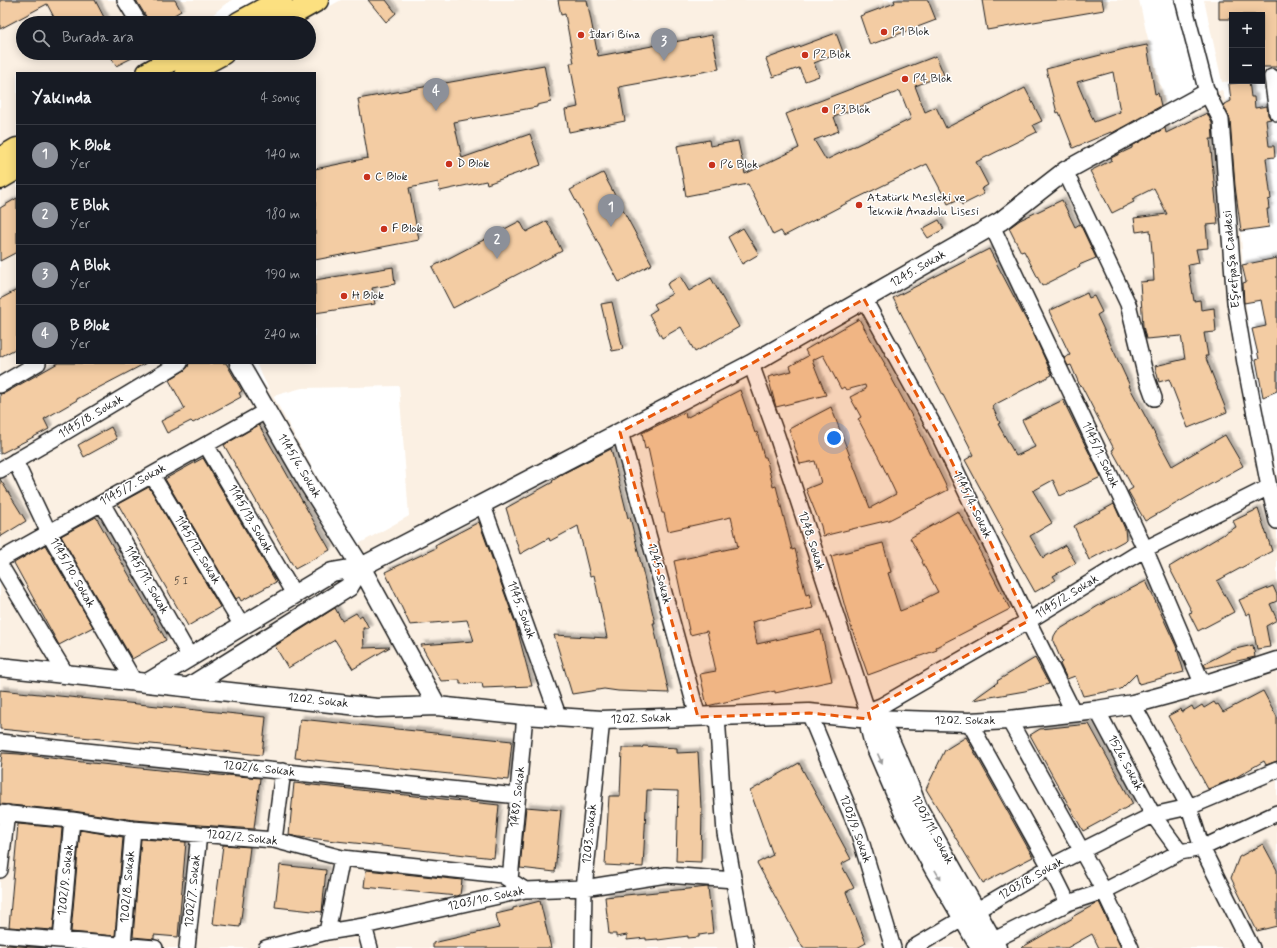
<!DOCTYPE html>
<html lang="tr">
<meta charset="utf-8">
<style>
body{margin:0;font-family:Mynerve,sans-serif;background:#242831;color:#f1f3f6}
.controls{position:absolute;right:12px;top:12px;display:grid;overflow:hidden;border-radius:0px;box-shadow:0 2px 10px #0003}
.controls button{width:36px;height:36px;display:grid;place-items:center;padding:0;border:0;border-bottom:1px solid #363941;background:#171b24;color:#f1f3f6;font:20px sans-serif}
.you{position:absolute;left:834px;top:438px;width:14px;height:14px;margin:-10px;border:3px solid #fff;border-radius:50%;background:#1a73e8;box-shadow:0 0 0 6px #1a73e833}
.badge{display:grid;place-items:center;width:26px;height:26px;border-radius:50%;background:#8c9099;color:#fff;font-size:13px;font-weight:700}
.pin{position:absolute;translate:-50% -33px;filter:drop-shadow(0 1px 2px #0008)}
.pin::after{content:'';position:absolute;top:21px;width:14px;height:12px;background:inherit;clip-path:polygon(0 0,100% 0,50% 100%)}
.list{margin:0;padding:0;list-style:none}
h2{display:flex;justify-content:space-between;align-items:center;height:52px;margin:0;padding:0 16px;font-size:17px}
h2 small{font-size:13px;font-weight:400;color:#9ea1a6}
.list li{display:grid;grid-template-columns:26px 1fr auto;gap:12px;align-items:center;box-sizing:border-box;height:60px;padding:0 16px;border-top:1px solid #363941}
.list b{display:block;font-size:15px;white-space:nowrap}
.list p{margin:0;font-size:13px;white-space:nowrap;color:#9ea1a6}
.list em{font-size:13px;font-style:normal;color:#9ea1a6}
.icon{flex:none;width:22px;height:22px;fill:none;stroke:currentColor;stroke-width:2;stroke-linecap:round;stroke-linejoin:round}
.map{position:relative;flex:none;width:1277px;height:948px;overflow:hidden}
.search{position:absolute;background:#171b24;box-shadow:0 2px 10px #0003;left:16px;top:16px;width:300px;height:44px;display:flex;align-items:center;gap:10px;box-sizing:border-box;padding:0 14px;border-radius:22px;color:#9ea1a6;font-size:15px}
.panel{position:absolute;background:#171b24;box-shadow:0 2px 10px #0003;left:16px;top:72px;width:300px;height:292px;border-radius:0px}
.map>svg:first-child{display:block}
.built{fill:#fbf0e3;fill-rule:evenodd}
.building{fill:#f3cca3;stroke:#1c1c1c;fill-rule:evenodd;filter:url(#shadow)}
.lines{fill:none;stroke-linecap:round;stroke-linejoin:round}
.minor-casing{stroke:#1c1c1c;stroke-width:18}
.tertiary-casing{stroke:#1c1c1c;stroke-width:21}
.primary-casing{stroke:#1c1c1c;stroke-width:25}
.minor{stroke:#fff;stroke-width:15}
.tertiary{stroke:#fff;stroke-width:18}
.primary{stroke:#fce080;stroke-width:22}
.oneway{fill:#999}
.marked{fill:#e8590c;fill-opacity:0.2;stroke:#e8590c;stroke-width:3;stroke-dasharray:8 5;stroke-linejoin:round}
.poi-dot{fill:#c8321e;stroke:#fff;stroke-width:1.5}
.labels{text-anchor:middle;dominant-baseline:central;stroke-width:3;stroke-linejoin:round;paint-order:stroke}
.number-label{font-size:10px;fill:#52483e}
.poi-label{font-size:12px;fill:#1c1c1c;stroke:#fff;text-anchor:start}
.street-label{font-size:12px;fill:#1c1c1c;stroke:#fff}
</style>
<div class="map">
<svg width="1277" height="948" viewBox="0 0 1277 948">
<defs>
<filter id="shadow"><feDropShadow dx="3.5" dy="-3.5" stdDeviation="1" flood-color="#0004"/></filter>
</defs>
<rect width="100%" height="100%" fill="#fff"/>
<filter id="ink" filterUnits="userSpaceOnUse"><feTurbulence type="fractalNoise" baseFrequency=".025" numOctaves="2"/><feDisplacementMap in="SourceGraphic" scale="8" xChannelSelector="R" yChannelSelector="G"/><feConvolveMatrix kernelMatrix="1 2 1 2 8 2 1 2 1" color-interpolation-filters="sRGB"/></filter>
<g filter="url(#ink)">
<path class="built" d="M 0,0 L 117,0 L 131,23 L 23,23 L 23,53 L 149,53 L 154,62 L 134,73 L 17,73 L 17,136 L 0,145 Z
M 135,0 L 232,0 L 224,5 L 203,23 L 149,23 Z
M 341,0 L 1139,0 L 1146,31 L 1166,106 L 1222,90 L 1232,120 L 1250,356 L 1277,476 L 1277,948 L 0,948 L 0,192 L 17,182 L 17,363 L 247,363 L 271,393 L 256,363 L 315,363 L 315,73 L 212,73 L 247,53 L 309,53 L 309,23 L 300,23 ZM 399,386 L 409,516 L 355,546 L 273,396 L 302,388 Z
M 1204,0 L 1277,0 L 1277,77 L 1262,79 L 1262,15 L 1232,15 L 1232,81 L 1234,81 L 1222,82 Z"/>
<path class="building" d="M 0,0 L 95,0 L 107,23 L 57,23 L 47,4 L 0,29 Z
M 136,0 L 175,0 L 181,11 L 161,23 L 150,23 Z
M 368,0 L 386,0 L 396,13 L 386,22 Z
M 558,0 L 587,0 L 598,56 L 712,35 L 719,69 L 619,87 L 625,121 L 569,132 L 565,110 L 578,107 L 570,63 L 574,63 L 565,14 L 561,15 Z
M 894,0 L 928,0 L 936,20 L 870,45 L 860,16 L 895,3 Z
M 982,0 L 1102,0 L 1104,10 L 987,30 Z
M 1219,0 L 1277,0 L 1277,67 L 1262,67 L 1262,15 L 1232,15 L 1232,19 L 1219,19 Z
M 836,33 L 843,52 L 814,63 L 819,76 L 805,81 L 799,68 L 773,77 L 766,59 Z
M 1147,45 L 1155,94 L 1158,93 L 1161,106 L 1112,133 L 1111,132 L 1073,148 L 1059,112 L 1057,113 L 1046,69 L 1132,47 L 1132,48 ZM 1113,72 L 1120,112 L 1094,122 L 1077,82 Z
M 109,53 L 142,53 L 116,66 Z
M 936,56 L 944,75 L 915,86 L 925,112 L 936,107 L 946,128 L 1025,88 L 1042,121 L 1033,125 L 1037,132 L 976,162 L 988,185 L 981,189 L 984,194 L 962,205 L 959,199 L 948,204 L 927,164 L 847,203 L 784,236 L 781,231 L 773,235 L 748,184 L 686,196 L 677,146 L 709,140 L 710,146 L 738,141 L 745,174 L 799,148 L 786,114 ZM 900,91 L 911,119 L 826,160 L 814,140 L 839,131 L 834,117 Z
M 544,65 L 551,102 L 537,105 L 537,107 L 454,122 L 462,158 L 530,134 L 541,165 L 487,184 L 486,181 L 440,191 L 438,182 L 409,188 L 419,240 L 315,260 L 315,169 L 368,158 L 358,99 Z
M 1249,81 L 1251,97 L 1254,97 L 1255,108 L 1267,106 L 1268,115 L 1271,119 L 1266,120 L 1269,146 L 1274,146 L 1275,157 L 1266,158 L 1271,199 L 1268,200 L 1269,209 L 1267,209 L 1269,227 L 1241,231 L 1235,186 L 1230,119 L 1223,105 L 1231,101 L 1229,84 Z
M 1207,113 L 1212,123 L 1213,139 L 1210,139 L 1218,224 L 1206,225 L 1208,248 L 1196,249 L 1199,263 L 1188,265 L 1194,301 L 1200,300 L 1201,310 L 1214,308 L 1216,332 L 1204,333 L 1208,356 L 1205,356 L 1227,412 L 1188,428 L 1169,379 L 1159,382 L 1155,366 L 1185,359 L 1181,336 L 1146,339 L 1143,326 L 1140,282 L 1154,281 L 1152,251 L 1150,230 L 1136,232 L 1134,218 L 1167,214 L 1154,188 L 1132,199 L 1134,202 L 1112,213 L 1090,171 L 1112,160 L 1111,158 L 1132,148 L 1132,146 L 1165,128 L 1166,133 Z
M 603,173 L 652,264 L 619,282 L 570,190 Z
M 17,198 L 17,252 L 0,261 L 0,208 Z
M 1062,200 L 1075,227 L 1080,224 L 1096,258 L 1079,265 L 1080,267 L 1042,286 L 1024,251 L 1021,252 L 1009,228 L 1020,220 Z
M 939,220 L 944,229 L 928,238 L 922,229 Z
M 520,221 L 526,232 L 547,221 L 562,251 L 453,308 L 432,267 Z
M 743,228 L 759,254 L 742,264 L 728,237 Z
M 989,249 L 1035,337 L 1052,375 L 992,406 L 1000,423 L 998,424 L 1016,456 L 1035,447 L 1022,420 L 1063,400 L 1101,477 L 1060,496 L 1053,480 L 1033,491 L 1052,523 L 1030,536 L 1043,558 L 1065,545 L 1076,563 L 1053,576 L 1056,580 L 1035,592 L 1001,532 L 1003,530 L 965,460 L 974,455 L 893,298 Z
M 1277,258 L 1277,391 L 1263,397 L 1256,360 L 1259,359 L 1252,329 L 1266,326 L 1261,300 L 1244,303 L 1243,283 L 1246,282 L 1242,265 Z
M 393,267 L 395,284 L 372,288 L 375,304 L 315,313 L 315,280 Z
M 680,276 L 689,291 L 711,278 L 739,327 L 695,352 L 681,327 L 662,338 L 649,314 L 657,309 L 654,304 L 672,294 L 667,284 Z
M 17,290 L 17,348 L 0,357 L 0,299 Z
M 1087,293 L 1089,298 L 1094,296 L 1102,312 L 1097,315 L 1130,386 L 1129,386 L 1172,466 L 1225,435 L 1243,466 L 1145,521 L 1128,491 L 1133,488 L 1112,450 L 1114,449 L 1081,385 L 1080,386 L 1071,365 L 1068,366 L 1064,358 L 1070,355 L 1049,311 Z
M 612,302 L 623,349 L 612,351 L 601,304 Z
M 859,319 L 885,364 L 884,364 L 915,422 L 948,490 L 889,520 L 823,536 L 821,526 L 806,489 L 821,483 L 815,461 L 800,464 L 789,429 L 831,407 L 870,508 L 896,494 L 879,458 L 858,419 L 861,417 L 850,397 L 866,389 L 865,385 L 846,390 L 844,387 L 841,389 L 823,355 L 812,360 L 826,395 L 776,407 L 768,377 L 792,371 L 790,366 L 808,356 L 805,350 Z
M 58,363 L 146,363 L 77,399 L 77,400 L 44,419 L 49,429 L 0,454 L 0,394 L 5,393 Z
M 189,363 L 226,363 L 242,391 L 239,393 L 241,397 L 193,423 L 191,421 L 167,433 L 161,421 L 185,409 L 169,380 L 185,370 L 188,367 Z
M 740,390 L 755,433 L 757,432 L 764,457 L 766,457 L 773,487 L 776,486 L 792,550 L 795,549 L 806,595 L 809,594 L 813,608 L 752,622 L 757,644 L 821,630 L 832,681 L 775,693 L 775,691 L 707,706 L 700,674 L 716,671 L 707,631 L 690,635 L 674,561 L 738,547 L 731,517 L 668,531 L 664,513 L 662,513 L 648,448 L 645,449 L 642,433 L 685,412 L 686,418 Z
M 259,425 L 330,550 L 295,569 L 224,445 Z
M 111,427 L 117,439 L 84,457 L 78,445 Z
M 611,449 L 628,518 L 630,517 L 655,623 L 653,623 L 669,693 L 618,691 L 604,689 L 572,694 L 554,635 L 607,638 L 594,575 L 590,576 L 578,526 L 550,541 L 549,538 L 520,554 L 506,508 L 553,482 L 552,481 L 566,472 Z
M 203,458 L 276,582 L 241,601 L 239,597 L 236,599 L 165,479 Z
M 0,479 L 26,521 L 0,537 Z
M 149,487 L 220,607 L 188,626 L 118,504 Z
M 1114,504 L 1125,529 L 1126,539 L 1124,541 L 1089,560 L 1074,526 Z
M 1258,509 L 1272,551 L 1217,581 L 1234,612 L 1198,631 L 1189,613 L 1192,612 L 1169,567 L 1236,527 L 1233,521 Z
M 958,511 L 980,549 L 979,550 L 1010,609 L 936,647 L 937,650 L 868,675 L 848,618 L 831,556 L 883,543 L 891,572 L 888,573 L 900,611 L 924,602 L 922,600 L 938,592 L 922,562 L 923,561 L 910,538 Z
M 96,517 L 166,640 L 132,659 L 61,536 Z
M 479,522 L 516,625 L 532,686 L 483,688 L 482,683 L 460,684 L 460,680 L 441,681 L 421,645 L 474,641 L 467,620 L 410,625 L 385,572 L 436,548 L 435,545 Z
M 45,545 L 93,627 L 59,645 L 14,563 Z
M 1146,581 L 1176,646 L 1184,672 L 1139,684 L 1136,674 L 1121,689 L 1083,696 L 1075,676 L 1067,679 L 1060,664 L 1062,662 L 1053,641 L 1054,636 L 1057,631 L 1098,606 Z
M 1273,586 L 1277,595 L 1277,601 L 1270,604 L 1277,620 L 1266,626 L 1270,647 L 1257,649 L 1250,613 L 1246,615 L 1239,600 Z
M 335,608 L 342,621 L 356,613 L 359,617 L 362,615 L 369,628 L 363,628 L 364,648 L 390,647 L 353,669 L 335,640 L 288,668 L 275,646 Z
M 1253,645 L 1255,657 L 1206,668 L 1204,664 L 1231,650 Z
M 1035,658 L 1049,684 L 1025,691 L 973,700 L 998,682 L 997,681 Z
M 0,690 L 266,717 L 262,755 L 0,729 Z
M 1263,691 L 1277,717 L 1277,761 L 1266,765 L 1264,761 L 1233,779 L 1208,789 L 1168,716 L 1181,709 L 1182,712 L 1192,706 L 1194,710 L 1202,705 L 1204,708 L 1214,702 L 1216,705 L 1218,704 L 1223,712 Z
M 300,719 L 512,741 L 508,780 L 295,758 Z
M 1089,724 L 1133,804 L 1083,831 L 1030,735 L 1040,729 Z
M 966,737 L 1033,857 L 983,883 L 926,789 L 945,750 Z
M 643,746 L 677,748 L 677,753 L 698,752 L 701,808 L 702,808 L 701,862 L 676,861 L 678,791 L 647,790 L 643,867 L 605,865 L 609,796 L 620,796 L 622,748 L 642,748 Z
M 2,753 L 19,754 L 82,762 L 179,772 L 210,775 L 211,774 L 227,776 L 227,775 L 260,778 L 254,829 L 134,820 L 73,811 L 0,804 L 0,769 Z
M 799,763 L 851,859 L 841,864 L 854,888 L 846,892 L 866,943 L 857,948 L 803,948 L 757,863 L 773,855 L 750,791 Z
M 294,783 L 499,805 L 494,858 L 299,837 L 289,835 Z
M 526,807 L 561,810 L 555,872 L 520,868 Z
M 18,824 L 62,828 L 53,930 L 9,927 Z
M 80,830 L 123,837 L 115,936 L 71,932 Z
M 141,839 L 186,842 L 178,937 L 154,935 L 154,939 L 133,937 Z
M 1263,844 L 1277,870 L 1277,926 L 1257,931 L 1231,878 L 1239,857 Z
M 223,845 L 250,847 L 240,927 L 213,924 Z
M 280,865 L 326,870 L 322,912 L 275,907 Z
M 366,870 L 462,880 L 460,895 L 457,896 L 364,887 Z
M 708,887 L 713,933 L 699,935 L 699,937 L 688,938 L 688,936 L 658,940 L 658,939 L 646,940 L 646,938 L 627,940 L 627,935 L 616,937 L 616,934 L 609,934 L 605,897 Z
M 540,901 L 551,948 L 433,948 L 433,943 L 499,928 L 496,914 L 513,910 L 513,908 Z
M 1099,902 L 1121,948 L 1099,948 L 1092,934 L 1067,948 L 1021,948 L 1073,918 L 1072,917 Z
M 7,945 L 47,948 L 6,948 Z"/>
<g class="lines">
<defs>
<path id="minor" d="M 125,0 L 139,23
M 1183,0 L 1207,93 L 1221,120 L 1235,302 L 1245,363 L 1269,487 L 1277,521
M 1272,77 L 1277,113
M 1065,171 L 1128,304 L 1145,373 L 1154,398
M 992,226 L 1145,549 L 1203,685
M 864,299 L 939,435 L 1028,621 L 1074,713
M 751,364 L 777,436 L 870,719
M 0,385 L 38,363
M 620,432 L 698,717
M 206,445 L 294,594
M 15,461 L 49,533 L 134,681
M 0,470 L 57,437 L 180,363
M 152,475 L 242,626
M 102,503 L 190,657
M 482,503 L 559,718
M 0,560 L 266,411
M 0,565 L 66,674
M 1133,704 L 1189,807 L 1202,848 L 1252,948
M 1097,710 L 1153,815 L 1180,852
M 868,711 L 881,706 L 1028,621 L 1145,549 L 1269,487
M 809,713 L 858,831 L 893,948
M 717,716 L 725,833 L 746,948
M 1009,720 L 1104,891 L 1131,948
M 969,722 L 1050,867 L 1068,903
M 0,742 L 518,796
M 0,813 L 72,820 L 133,829 L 274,840 L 342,858 L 502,875 L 525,890
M 274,840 L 283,771
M 0,870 L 7,813
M 510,880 L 525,715
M 364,926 L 370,948
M 327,932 L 342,858
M 0,935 L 155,948
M 61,940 L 72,820
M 123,945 L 133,829
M 982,946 L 1068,903 L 1104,891 L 1180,852 L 1202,848 L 1277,813
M 187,948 L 199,834
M 266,948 L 327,932 L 364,926 L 525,890 L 584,888 L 666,875 L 734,880
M 583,948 L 584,888 L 602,720
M 913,948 L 1050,867 L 1081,851 L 1153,815 L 1189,807 L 1277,770"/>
<path id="tertiary" d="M 239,363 L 308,483 L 361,567 L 437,706
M 0,667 L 377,708 L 437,706 L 525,715 L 602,720 L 809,713 L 870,719 L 969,722 L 1009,720 L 1097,710 L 1133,704 L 1203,685 L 1277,661
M 147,683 L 332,572 L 361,567 L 751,364 L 1001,221 L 1065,171 L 1207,93
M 189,687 L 349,587 L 361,567
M 870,719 L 871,722 L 870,729 L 873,741 L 903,811 L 934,869 L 980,948
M 871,722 L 879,727 L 888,736 L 904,772 L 918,808 L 997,948"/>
<path id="primary" d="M 239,23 L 281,0
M 276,23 L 317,0
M 148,73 L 184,53
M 186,73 L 223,53
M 0,159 L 17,149
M 0,178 L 17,168"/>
</defs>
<use href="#minor" class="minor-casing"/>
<use href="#tertiary" class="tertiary-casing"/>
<use href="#primary" class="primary-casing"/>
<use href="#minor" class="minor"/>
<use href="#tertiary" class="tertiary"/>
<use href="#primary" class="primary"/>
</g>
<defs><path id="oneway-solid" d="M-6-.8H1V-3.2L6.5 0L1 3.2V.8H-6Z"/></defs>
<g class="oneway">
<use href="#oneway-solid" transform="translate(880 759) rotate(66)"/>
<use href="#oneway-solid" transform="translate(938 875) rotate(59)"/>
</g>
</g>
<path class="marked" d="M 864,299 L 939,435 L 1028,621 L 868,711 L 870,719 L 809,713 L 698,717 L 620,432 L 751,364 Z"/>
<g class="poi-dot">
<circle cx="884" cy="32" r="4"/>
<circle cx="581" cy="35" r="4"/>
<circle cx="805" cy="55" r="4"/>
<circle cx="905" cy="79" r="4"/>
<circle cx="825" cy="110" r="4"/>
<circle cx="449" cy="164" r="4"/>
<circle cx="712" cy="165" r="4"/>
<circle cx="367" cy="177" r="4"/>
<circle cx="859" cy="205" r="4"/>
<circle cx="384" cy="229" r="4"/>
<circle cx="344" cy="296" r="4"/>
</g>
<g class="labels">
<g class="number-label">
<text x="181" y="581">5 I</text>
</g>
<g class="poi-label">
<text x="892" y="32">P1 Blok</text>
<text x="589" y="35">İdari Bina</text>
<text x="813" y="55">P2 Blok</text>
<text x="913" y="79">P4 Blok</text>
<text x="833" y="110">P3 Blok</text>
<text x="457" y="164">D Blok</text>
<text x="720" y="165">P6 Blok</text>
<text x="375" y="177">C Blok</text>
<text x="867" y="198">Atatürk Mesleki ve<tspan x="867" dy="14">Teknik Anadolu Lisesi</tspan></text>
<text x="392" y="229">F Blok</text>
<text x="352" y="296">H Blok</text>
</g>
<g class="street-label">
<text transform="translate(1232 259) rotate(-95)">Eşrefpaşa Caddesi</text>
<text transform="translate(918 269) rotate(-30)">1245. Sokak</text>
<text transform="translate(91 417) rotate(-31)">1145/8. Sokak</text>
<text transform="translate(1100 455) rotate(65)">1145/1. Sokak</text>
<text transform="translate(299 466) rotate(59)">1145/6. Sokak</text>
<text transform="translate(133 485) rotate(-29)">1145/7. Sokak</text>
<text transform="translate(972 505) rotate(64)">1145/4. Sokak</text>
<text transform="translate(250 519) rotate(60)">1145/13. Sokak</text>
<text transform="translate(811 541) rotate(72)">1248. Sokak</text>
<text transform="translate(197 550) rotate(59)">1145/12. Sokak</text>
<text transform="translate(72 573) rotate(60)">1145/10. Sokak</text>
<text transform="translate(659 574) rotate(75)">1245. Sokak</text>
<text transform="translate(146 580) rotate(60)">1145/11. Sokak</text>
<text transform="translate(1067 597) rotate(-32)">1145/2. Sokak</text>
<text transform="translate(521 610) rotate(70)">1145. Sokak</text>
<text transform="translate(318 701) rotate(6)">1202. Sokak</text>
<text transform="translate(641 719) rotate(-2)">1202. Sokak</text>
<text x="965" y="721">1202. Sokak</text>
<text transform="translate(1125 763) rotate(62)">1526. Sokak</text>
<text transform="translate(259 769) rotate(6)">1202/6. Sokak</text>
<text transform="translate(518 797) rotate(-84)">1489. Sokak</text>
<text transform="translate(855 829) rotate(70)">1203/9. Sokak</text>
<text transform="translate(932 830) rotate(62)">1203/11. Sokak</text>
<text transform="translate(590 834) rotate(-84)">1203. Sokak</text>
<text transform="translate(242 838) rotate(6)">1202/2. Sokak</text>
<text transform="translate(1031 879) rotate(-30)">1203/8. Sokak</text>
<text transform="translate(66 880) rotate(-84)">1202/9. Sokak</text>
<text transform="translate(128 887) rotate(-85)">1202/8. Sokak</text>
<text transform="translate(193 891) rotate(-84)">1202/7. Sokak</text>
<text transform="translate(486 899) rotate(-12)">1203/10. Sokak</text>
</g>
</g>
</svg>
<div class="controls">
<button>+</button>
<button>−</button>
</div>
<div class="you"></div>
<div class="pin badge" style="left:611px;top:227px">1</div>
<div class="pin badge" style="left:497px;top:259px">2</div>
<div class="pin badge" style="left:664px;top:61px">3</div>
<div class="pin badge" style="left:436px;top:111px">4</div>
<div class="search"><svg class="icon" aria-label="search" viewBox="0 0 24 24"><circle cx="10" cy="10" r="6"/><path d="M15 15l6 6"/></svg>Burada ara</div>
<section class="panel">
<h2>Yakında<small>4 sonuç</small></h2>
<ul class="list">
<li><span class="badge">1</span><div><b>K Blok</b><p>Yer</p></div><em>140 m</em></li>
<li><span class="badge">2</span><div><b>E Blok</b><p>Yer</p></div><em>180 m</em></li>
<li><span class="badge">3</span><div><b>A Blok</b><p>Yer</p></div><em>190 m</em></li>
<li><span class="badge">4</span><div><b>B Blok</b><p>Yer</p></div><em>240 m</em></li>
</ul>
</section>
</div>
